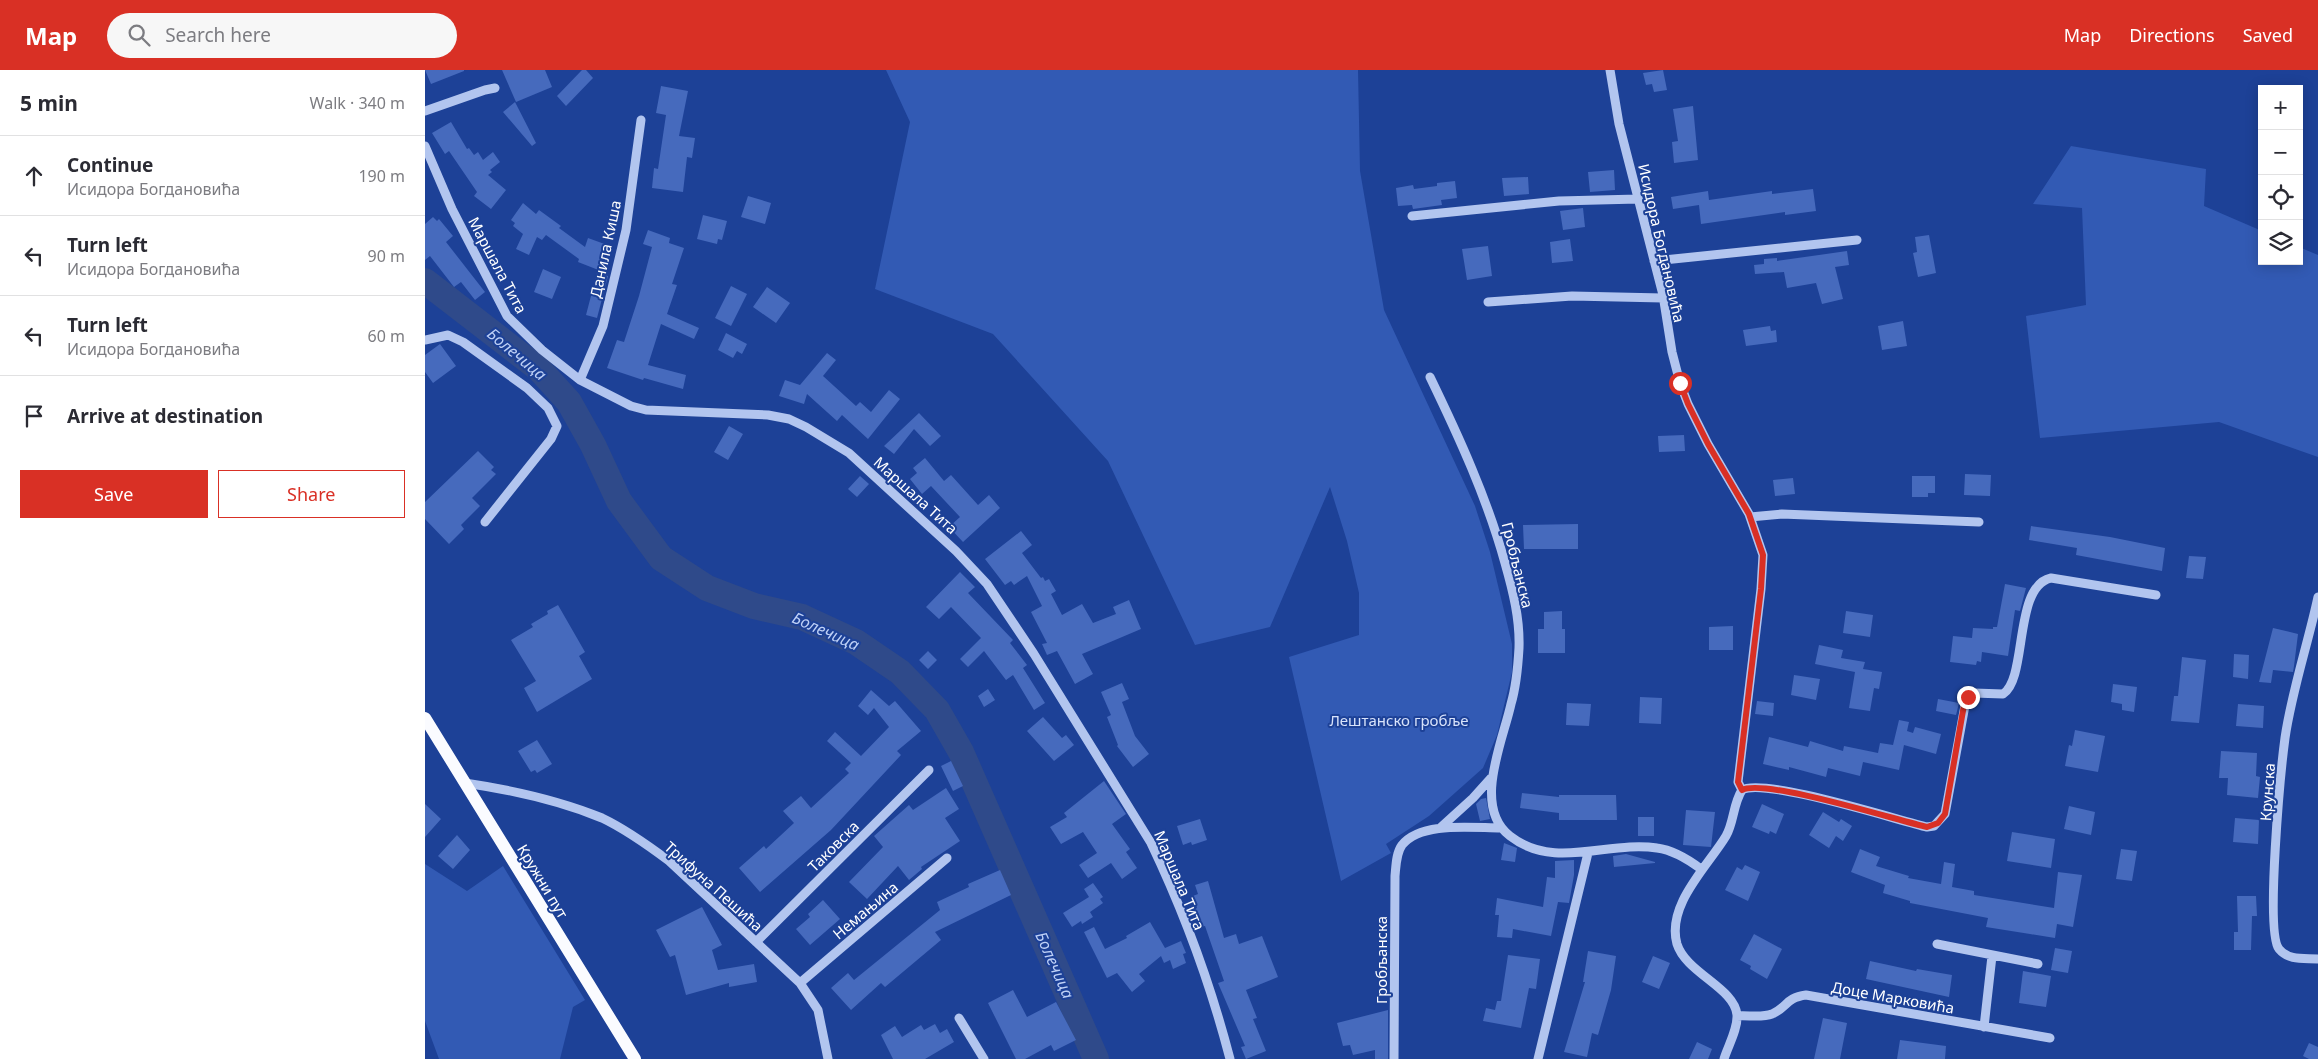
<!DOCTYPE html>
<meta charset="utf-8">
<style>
body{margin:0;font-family:"Noto Sans",sans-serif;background:#f7f7f7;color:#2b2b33}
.controls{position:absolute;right:15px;top:15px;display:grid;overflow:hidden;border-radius:0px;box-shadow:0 2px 12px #0003}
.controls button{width:45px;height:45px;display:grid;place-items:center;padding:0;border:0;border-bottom:1px solid #e1e1e2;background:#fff;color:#2b2b33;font:25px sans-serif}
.stop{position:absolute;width:15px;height:15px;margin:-11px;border:4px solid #d93025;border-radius:50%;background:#fff}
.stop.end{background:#d93025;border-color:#fff;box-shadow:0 1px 5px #0008}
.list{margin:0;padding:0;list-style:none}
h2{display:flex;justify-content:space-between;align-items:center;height:65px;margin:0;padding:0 20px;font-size:21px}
h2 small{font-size:16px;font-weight:400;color:#7c7c81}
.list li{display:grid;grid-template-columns:32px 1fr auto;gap:15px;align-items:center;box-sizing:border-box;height:80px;padding:0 20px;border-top:1px solid #e1e1e2}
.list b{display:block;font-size:19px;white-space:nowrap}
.list p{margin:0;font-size:16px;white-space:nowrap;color:#7c7c81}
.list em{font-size:16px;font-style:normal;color:#7c7c81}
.actions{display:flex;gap:10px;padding:15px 20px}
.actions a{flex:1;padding:11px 0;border:1px solid #d93025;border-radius:0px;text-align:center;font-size:18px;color:#d93025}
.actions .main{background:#d93025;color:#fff}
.icon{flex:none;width:28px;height:28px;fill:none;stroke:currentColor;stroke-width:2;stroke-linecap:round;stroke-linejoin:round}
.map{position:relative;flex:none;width:1893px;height:989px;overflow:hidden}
header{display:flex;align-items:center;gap:30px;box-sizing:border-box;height:70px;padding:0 25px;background:#d93025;color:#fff}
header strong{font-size:24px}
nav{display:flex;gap:28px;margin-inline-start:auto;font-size:18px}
.search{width:350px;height:45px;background:#f7f7f7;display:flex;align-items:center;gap:12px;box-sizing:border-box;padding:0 18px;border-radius:28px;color:#7c7c81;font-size:19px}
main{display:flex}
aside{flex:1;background:#fff}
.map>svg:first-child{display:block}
.green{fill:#325ab4}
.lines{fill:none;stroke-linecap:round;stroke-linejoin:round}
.river{stroke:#2f4a8a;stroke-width:26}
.building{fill:#466abd}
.minor{stroke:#b2c5ef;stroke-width:9}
.major{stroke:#fafbff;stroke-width:12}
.route{stroke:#d93025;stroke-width:6}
.labels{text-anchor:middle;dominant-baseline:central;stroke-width:4;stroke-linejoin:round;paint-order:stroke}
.street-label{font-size:15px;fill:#fff;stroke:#1d4197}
.park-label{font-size:15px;fill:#d8e3fb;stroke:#1d4197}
.water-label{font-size:16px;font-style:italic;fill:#bed0f6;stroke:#1d4197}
</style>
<header>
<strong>Map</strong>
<div class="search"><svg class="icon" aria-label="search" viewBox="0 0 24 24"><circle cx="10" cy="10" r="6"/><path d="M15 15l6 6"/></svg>Search here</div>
<nav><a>Map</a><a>Directions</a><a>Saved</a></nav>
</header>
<main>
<aside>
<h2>5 min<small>Walk · 340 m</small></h2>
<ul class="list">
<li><svg class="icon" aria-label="ahead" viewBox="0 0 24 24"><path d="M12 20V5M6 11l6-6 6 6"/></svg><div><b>Continue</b><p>Исидора Богдановића</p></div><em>190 m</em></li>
<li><svg class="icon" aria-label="left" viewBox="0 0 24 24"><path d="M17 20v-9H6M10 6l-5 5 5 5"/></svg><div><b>Turn left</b><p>Исидора Богдановића</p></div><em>90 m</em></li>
<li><svg class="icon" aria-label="left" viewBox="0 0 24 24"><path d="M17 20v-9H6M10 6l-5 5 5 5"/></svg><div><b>Turn left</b><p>Исидора Богдановића</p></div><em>60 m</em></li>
<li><svg class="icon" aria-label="arrive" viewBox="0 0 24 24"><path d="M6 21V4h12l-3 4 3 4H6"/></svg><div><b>Arrive at destination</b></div></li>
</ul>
<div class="actions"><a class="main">Save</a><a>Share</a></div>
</aside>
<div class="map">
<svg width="1893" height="989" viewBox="0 0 1893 989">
<rect width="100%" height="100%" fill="#1d4197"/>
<path class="green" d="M 461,0 L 933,0 L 935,101 L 959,240 L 1050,436 L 1065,482 L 1087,574 L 1087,602 L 1072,665 L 1058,698 L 1004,746 L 961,774 L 966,783 L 916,811 L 864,587 L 934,565 L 934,523 L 922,471 L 905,417 L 845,557 L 770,575 L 683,391 L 568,264 L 450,219 L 485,52 Z
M 1646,76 L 1781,99 L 1779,136 L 1837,161 L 1837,191 L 1874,191 L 1874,177 L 1893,185 L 1893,387 L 1794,352 L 1615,368 L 1601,246 L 1661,235 L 1657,138 L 1608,134 Z
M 0,794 L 42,821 L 78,796 L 160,930 L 148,937 L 135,989 L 14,989 L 0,951 Z"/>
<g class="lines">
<path class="river" d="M 0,211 L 114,299 L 144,332 L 168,375 L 194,431 L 236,488 L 282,518 L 329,536 L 377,547 L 431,572 L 475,602 L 512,640 L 536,682 L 671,989"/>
</g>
<path class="building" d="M 0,0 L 39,0 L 39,1 L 6,14 Z
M 77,0 L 120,0 L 127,17 L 91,32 Z
M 157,0 L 161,0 L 168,8 L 141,36 L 132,26 Z
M 1238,0 L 1242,20 L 1229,22 L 1227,14 L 1221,15 L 1218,3 Z
M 236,16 L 263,21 L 254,66 L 270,68 L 267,88 L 262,87 L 258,122 L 227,118 L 229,98 L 233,99 L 241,45 L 231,43 Z
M 90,32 L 111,73 L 107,76 L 78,42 Z
M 1268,36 L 1273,90 L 1249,93 L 1247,72 L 1253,71 L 1248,39 Z
M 26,52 L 42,79 L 44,78 L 49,85 L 53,82 L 58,90 L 68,82 L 75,92 L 65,100 L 67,102 L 63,105 L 81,120 L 66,139 L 49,126 L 52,122 L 24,81 L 20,84 L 7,63 Z
M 1189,100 L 1190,120 L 1165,122 L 1163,102 Z
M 1103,107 L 1104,124 L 1079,126 L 1077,108 Z
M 1030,111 L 1032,128 L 1016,130 L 1017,135 L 988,139 L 987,135 L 973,136 L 971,118 L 988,115 L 989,119 L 1012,116 L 1012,113 Z
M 1388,119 L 1391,141 L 1360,145 L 1360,142 L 1276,154 L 1274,135 L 1248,139 L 1246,127 L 1283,121 L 1284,130 L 1347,121 L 1347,124 Z
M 323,126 L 346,133 L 340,154 L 316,147 Z
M 98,133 L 111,144 L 114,140 L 136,156 L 134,158 L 160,177 L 163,168 L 185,176 L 176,201 L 153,192 L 154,189 L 121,165 L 117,170 L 112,167 L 104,185 L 91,179 L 98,164 L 88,156 L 90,153 L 86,150 Z
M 1158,138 L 1160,157 L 1138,160 L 1135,141 Z
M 278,145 L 302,151 L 297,170 L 293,169 L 292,174 L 272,169 Z
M 8,147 L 12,151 L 14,149 L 28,166 L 21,172 L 60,222 L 50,230 L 36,212 L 29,217 L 5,186 L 0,190 L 0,154 Z
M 223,160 L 245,168 L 244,173 L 259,178 L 247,214 L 252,215 L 242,244 L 274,258 L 269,269 L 236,254 L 223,295 L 261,305 L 258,319 L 219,308 L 218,310 L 182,298 L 192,270 L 199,272 L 214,226 L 227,177 L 218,174 Z
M 1504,165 L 1511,203 L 1493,207 L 1488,183 L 1492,182 L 1490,167 Z
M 1145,169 L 1148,191 L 1127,193 L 1125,172 Z
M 1063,176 L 1067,206 L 1042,210 L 1037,179 Z
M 1422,181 L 1424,195 L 1410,197 L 1418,229 L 1397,234 L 1391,213 L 1362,218 L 1359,202 L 1330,204 L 1329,195 L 1339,194 L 1339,189 L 1352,188 L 1352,191 Z
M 118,199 L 136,207 L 127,229 L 109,222 Z
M 172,203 L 183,206 L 172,248 L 161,245 Z
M 306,216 L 322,224 L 306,256 L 290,248 Z
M 342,217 L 365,233 L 351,253 L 328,237 Z
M 1478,251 L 1482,276 L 1457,280 L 1453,256 Z
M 1345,256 L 1346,261 L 1351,260 L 1352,272 L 1321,276 L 1318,260 Z
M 301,263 L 322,274 L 317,284 L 312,281 L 308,288 L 293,280 Z
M 15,274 L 31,296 L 8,313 L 0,302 L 0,285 Z
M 402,283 L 411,290 L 398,306 L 431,336 L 435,332 L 446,342 L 464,320 L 475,329 L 443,369 L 417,345 L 412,351 L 382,324 L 379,334 L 354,326 L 360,310 L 375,315 Z
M 494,343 L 516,366 L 505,376 L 489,359 L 469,384 L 459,376 Z
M 304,356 L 318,364 L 303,390 L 289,382 Z
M 1259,365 L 1260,381 L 1234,382 L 1233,366 Z
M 53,381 L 69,397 L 66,400 L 71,404 L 47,428 L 55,436 L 36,455 L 39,459 L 24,474 L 0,449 L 0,432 Z
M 500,388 L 519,411 L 526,405 L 553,435 L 564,425 L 575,438 L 538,472 L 524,457 L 535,447 L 506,416 L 497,424 L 485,409 L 492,403 L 488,398 Z
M 1540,404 L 1566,405 L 1565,426 L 1539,425 Z
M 435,406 L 444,414 L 432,427 L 423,419 Z
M 1487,406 L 1510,406 L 1510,423 L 1503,423 L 1503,427 L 1487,427 Z
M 1368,408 L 1370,424 L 1350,426 L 1348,410 Z
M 1153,454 L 1153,479 L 1099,479 L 1098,455 Z
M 1606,456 L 1685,467 L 1740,478 L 1737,501 L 1651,485 L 1652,478 L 1604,470 Z
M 596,461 L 607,475 L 597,483 L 616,508 L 618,507 L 620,511 L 624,509 L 631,521 L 626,524 L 637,545 L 657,534 L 668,553 L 691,544 L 688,537 L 704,530 L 716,559 L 657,584 L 668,604 L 650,614 L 632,581 L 622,585 L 617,574 L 622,573 L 606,542 L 617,536 L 602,506 L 589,515 L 586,511 L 580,515 L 560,489 Z
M 1764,486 L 1781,487 L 1778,509 L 1761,508 Z
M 535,502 L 550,517 L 543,523 L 588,570 L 585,573 L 602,595 L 598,598 L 620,633 L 609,640 L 588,605 L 581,610 L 559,581 L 543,597 L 535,589 L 556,568 L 526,537 L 514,549 L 501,537 Z
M 1580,514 L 1601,518 L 1595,541 L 1590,540 L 1583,586 L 1557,582 L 1556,592 L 1552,591 L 1551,595 L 1525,592 L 1528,566 L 1547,568 L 1548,558 L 1568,559 L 1568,557 L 1572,557 Z
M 133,535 L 160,582 L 154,586 L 167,609 L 112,642 L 99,618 L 111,611 L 86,570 L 108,557 L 106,554 L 123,544 L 122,541 Z
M 1137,541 L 1137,559 L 1140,559 L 1140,583 L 1113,583 L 1113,559 L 1119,559 L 1119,542 Z
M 1421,541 L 1448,545 L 1445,567 L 1418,563 Z
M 1308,556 L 1308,580 L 1284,580 L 1284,557 Z
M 1848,558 L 1873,564 L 1869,596 L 1868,602 L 1848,600 L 1846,613 L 1834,612 Z
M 1394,575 L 1418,580 L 1416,588 L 1440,592 L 1438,599 L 1457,602 L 1454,619 L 1449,618 L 1445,641 L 1424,638 L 1430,602 L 1390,594 Z
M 503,581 L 512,590 L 503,599 L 494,590 Z
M 1809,584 L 1824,585 L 1823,609 L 1808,607 Z
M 1757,587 L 1781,590 L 1774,653 L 1746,651 L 1749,626 L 1753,626 Z
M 1369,605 L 1395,609 L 1391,630 L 1366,625 Z
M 697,613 L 704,629 L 697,632 L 710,666 L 724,684 L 708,697 L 692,676 L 693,675 L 682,647 L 686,645 L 676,622 Z
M 1688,614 L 1712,617 L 1709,642 L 1697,640 L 1697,634 L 1686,632 Z
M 563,619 L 570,630 L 559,637 L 553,626 Z
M 446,620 L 464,636 L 470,631 L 496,661 L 472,681 L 476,685 L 406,760 L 335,822 L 314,798 L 339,776 L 341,779 L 369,753 L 358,741 L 376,726 L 386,738 L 424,703 L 420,699 L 426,693 L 402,671 L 410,662 L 436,686 L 464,657 L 449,638 L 443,645 L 433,636 Z
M 1215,627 L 1237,628 L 1236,654 L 1214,653 Z
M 1513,629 L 1534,633 L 1531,645 L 1511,641 Z
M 1332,631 L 1349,633 L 1348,646 L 1330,644 Z
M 1142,633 L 1166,634 L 1164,656 L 1141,655 Z
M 1813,634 L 1839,636 L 1838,658 L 1811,656 Z
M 618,647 L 637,668 L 641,665 L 649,675 L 629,691 L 602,661 Z
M 1474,650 L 1484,652 L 1482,661 L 1488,663 L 1490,657 L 1516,664 L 1511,684 L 1479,675 L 1474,700 L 1438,692 L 1435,706 L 1403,698 L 1401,707 L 1364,697 L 1364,700 L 1338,694 L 1344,667 L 1383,677 L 1385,671 L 1418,681 L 1419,676 L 1453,683 L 1455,673 L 1468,675 Z
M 1650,660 L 1680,666 L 1673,702 L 1640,696 L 1644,675 L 1647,676 Z
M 112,670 L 127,694 L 112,703 L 110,700 L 106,702 L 93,681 Z
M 1796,681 L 1832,683 L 1831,706 L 1835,707 L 1833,728 L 1802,725 L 1803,708 L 1794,708 Z
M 526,691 L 538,716 L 528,721 L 516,696 Z
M 679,711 L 701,744 L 687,754 L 705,779 L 701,782 L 712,798 L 697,809 L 686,793 L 663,808 L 654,795 L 672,783 L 658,762 L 636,774 L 625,757 L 642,747 L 639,743 Z
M 521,718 L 534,739 L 520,748 L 535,771 L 496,797 L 497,799 L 484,810 L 473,796 L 442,829 L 424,812 L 458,777 L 449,766 L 484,735 L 488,740 Z
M 1097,723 L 1134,727 L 1134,725 L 1191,725 L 1192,750 L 1134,750 L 1134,743 L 1095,738 Z
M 1061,728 L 1065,749 L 1055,751 L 1051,734 L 1056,729 Z
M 0,734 L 16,749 L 0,767 Z
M 1337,734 L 1359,744 L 1351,764 L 1345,761 L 1344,764 L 1327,757 Z
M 1644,736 L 1670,742 L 1666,765 L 1639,759 Z
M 1261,740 L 1290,742 L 1286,777 L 1258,775 Z
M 1398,742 L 1414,752 L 1416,749 L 1427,756 L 1418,771 L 1411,766 L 1404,778 L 1384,765 Z
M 1213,747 L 1229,747 L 1229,766 L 1213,766 Z
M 1810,748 L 1834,750 L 1833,774 L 1808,772 Z
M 775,749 L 782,770 L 767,775 L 766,772 L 758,775 L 752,756 Z
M 1587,762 L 1630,769 L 1626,798 L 1582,791 Z
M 32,765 L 45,780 L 28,799 L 13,786 Z
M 1079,773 L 1092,778 L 1090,792 L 1076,790 Z
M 1435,779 L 1455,787 L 1451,796 L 1484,806 L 1483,808 L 1516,814 L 1519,792 L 1530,794 L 1527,817 L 1549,821 L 1549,825 L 1629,838 L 1633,802 L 1657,805 L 1648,857 L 1632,854 L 1630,868 L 1605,864 L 1561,857 L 1563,848 L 1485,833 L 1485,831 L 1458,823 L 1460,815 L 1426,802 Z
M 1696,779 L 1712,781 L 1707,811 L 1691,809 Z
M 1201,784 L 1230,792 L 1230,793 L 1189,797 L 1188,786 Z
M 1149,790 L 1149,805 L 1144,833 L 1133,832 L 1126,866 L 1088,859 L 1087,868 L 1072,867 L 1074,845 L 1070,845 L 1072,828 L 1118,837 L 1122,807 L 1130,808 L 1130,791 Z
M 1320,795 L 1335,802 L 1323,831 L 1300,820 L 1312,797 L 1317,800 Z
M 575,800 L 586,825 L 510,862 L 516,870 L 460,917 L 456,913 L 426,940 L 406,918 L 423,903 L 429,910 L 515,840 L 512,832 L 544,817 L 543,814 Z
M 783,811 L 799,868 L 811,864 L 814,874 L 837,866 L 853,907 L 821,920 L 832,948 L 828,949 L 841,981 L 821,989 L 816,977 L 820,976 L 793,913 L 799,911 L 780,856 L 775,857 L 770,839 L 772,838 L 768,826 L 773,824 L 770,815 Z
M 668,813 L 678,827 L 675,829 L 678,833 L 665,842 L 668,847 L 657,854 L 656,851 L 647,857 L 638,843 L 664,827 L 659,819 Z
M 1812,826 L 1831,826 L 1832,846 L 1827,846 L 1826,880 L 1809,880 L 1809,862 L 1813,862 Z
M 398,830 L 415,849 L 385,875 L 371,859 L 385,847 L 383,844 Z
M 277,837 L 297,875 L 287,880 L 293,900 L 329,894 L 332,912 L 304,917 L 304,913 L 261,925 L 250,885 L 245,887 L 231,860 Z
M 725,852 L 740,878 L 756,871 L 761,883 L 758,884 L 761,893 L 748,899 L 745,890 L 739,893 L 736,886 L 714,904 L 720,911 L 707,922 L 692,903 L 682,908 L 659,862 L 669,857 L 680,879 L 702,868 L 701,866 Z
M 1329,864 L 1357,879 L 1342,909 L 1325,899 L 1326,896 L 1315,890 Z
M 1630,878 L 1647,881 L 1643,903 L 1626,900 Z
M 1163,881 L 1191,886 L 1186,920 L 1173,965 L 1167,963 L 1162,987 L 1139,982 L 1160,912 L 1158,912 Z
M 1083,885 L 1115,889 L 1111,919 L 1104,918 L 1096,958 L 1058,951 L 1061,938 L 1070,940 L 1072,931 L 1076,931 Z
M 1228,886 L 1245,893 L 1234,919 L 1217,912 Z
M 1445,891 L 1491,901 L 1492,899 L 1527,905 L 1524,927 L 1441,909 Z
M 1598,901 L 1626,906 L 1621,937 L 1594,933 Z
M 588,920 L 602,947 L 631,932 L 651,970 L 629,981 L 626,975 L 600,989 L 591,989 L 563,933 Z
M 963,940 L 963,989 L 950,989 L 950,980 L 928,985 L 925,975 L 918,976 L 912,953 Z
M 1398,948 L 1422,953 L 1415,989 L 1389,989 Z
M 510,954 L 515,963 L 522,959 L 529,972 L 500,989 L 468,989 L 456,965 L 470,956 L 477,967 L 496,955 L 499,960 Z
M 1475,970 L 1521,976 L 1520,989 L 1472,989 Z
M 1272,972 L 1287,979 L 1283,989 L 1264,989 Z
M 1884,973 L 1893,977 L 1893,989 L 1884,989 L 1878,986 Z"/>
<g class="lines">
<path class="minor" d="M 1185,0 L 1194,54 L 1238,225 L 1247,282 L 1255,313 L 1263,334 L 1283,374 L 1324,444 L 1338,485 L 1336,519 L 1313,712 L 1317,720
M 0,41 L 60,20 L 70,18
M 0,76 L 27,139 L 82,246 L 117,280 L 155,310 L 206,336 L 221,340 L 343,345 L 364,349 L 381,357 L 424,383 L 531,481 L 562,514 L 609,584 L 726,773 C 759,842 786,916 805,989
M 987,146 L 1134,131 L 1213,129
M 1229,191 L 1432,170
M 1063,232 L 1147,226 L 1238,228
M 0,270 L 23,265 L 38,272 L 102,318 L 123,338 L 132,356 L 126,369 L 60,452
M 1005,307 C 1034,367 1062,428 1080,493 C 1088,521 1095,549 1094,578 C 1093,596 1091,617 1086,634 C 1078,671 1047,737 1085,766 C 1130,801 1184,770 1232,778 C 1248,780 1264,790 1276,799
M 155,310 L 178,256 L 201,160 L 216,50
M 1325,447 L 1357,444 L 1554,452
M 1893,527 C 1883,574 1867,620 1860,668 C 1856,698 1840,862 1854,879 C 1864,891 1879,888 1893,889
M 40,713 C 87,720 133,730 177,748 C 200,759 224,776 244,791 L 375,913 L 393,940 L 403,989
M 1015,758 L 1048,728 L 1066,708
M 331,872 L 504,700
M 1512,874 L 1613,894
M 375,913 L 522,788
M 1312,946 C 1323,945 1337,948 1347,944 C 1363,937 1360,928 1381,925 L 1625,968
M 534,948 L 559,989
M 1559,957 L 1567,886
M 969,989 L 970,806 C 971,796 971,783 977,775 C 996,751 1048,758 1076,758
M 1113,989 L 1163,783
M 1299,989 C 1303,976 1313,959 1312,945 C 1310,918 1261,903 1252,874 C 1241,835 1283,796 1301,766 C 1309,752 1308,734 1317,720 C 1338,707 1472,750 1502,757 L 1509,756 L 1520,744 L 1541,630 L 1549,623 L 1578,624 C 1603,608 1588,516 1626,508 L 1731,525"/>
<path class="major" d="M 0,648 L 210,989"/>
</g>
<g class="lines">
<path class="route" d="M 1255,313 L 1263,334 L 1283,374 L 1324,444 L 1338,485 L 1336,519 L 1313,712 L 1317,720 C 1339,708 1471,750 1502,757 L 1513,753 L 1520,744 L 1539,635 L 1543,627"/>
</g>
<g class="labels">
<g class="street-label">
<text transform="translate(1237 173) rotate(77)">Исидора Богдановића</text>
<text transform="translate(180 179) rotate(-78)">Данила Киша</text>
<text transform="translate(73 195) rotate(62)">Маршала Тита</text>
<text transform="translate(491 425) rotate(42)">Маршала Тита</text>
<text transform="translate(1093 495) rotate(76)">Гробљанска</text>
<text transform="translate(1842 722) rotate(-86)">Крунска</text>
<text transform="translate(408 776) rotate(-45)">Таковска</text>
<text transform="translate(755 810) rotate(67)">Маршала Тита</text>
<text transform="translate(118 811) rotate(59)">Кружни пут</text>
<text transform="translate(289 816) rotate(42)">Трифуна Пешића</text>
<text transform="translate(440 840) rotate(-40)">Немањина</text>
<text transform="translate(956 890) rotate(-90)">Гробљанска</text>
<text transform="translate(1468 927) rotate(10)">Доце Марковића</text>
</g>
<g class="park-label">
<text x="974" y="650">Лештанско гробље</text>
</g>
<g class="water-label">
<text transform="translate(92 284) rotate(40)">Болечица</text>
<text transform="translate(401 561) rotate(24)">Болечица</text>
<text transform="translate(630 895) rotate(66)">Болечица</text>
</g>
</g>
</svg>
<div class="controls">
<button>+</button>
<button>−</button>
<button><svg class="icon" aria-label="locate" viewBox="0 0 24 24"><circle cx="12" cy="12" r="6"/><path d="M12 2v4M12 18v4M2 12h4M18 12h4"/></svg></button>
<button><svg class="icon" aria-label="layers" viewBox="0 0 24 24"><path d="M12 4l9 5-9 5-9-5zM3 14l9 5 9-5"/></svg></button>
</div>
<div class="stop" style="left:1255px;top:313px"></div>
<div class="stop end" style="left:1543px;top:627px"></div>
</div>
</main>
